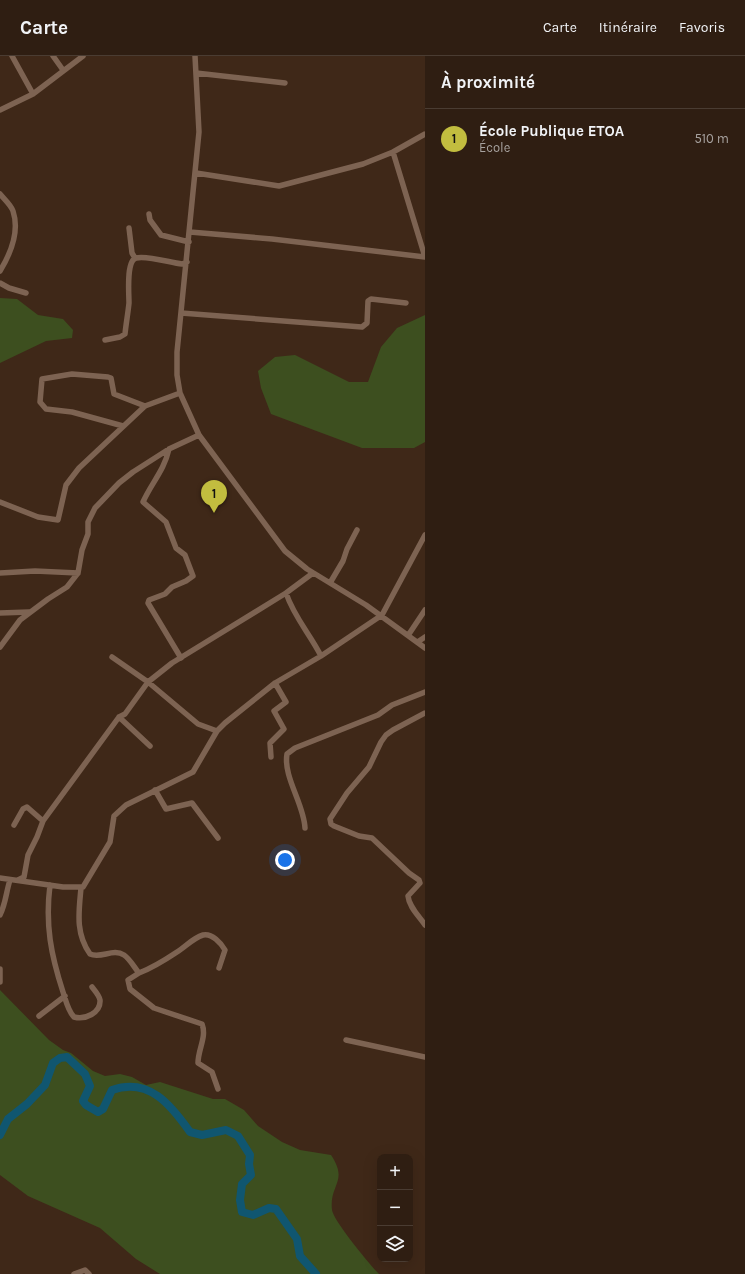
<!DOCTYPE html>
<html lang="fr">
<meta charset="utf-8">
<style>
body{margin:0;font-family:Karla,sans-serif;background:#37271b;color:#f1f3f6}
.controls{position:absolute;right:12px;bottom:12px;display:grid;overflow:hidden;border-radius:8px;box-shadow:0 4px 16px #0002}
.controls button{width:36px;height:36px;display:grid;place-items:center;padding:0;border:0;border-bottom:1px solid #4a3c32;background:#2f1e12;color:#f1f3f6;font:20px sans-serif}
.you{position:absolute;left:285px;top:804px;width:14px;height:14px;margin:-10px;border:3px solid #fff;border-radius:50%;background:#1a73e8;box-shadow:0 0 0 6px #1a73e833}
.badge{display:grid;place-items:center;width:26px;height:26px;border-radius:50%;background:#c2bd3f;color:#111;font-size:13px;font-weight:700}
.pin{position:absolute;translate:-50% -33px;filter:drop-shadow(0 1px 2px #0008)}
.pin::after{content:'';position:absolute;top:21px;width:14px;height:12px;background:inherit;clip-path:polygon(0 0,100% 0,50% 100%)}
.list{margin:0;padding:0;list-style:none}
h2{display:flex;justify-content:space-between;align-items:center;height:52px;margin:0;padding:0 16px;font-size:17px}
h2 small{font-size:13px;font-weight:400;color:#a7a29f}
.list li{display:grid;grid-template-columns:26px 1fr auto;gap:12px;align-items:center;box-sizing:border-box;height:60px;padding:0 16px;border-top:1px solid #4a3c32}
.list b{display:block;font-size:15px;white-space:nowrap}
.list p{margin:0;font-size:13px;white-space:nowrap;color:#a7a29f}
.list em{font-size:13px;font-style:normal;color:#a7a29f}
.icon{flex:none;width:22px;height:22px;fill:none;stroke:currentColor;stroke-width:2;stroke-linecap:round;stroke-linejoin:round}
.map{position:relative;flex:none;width:425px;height:1218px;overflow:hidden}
header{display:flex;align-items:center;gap:24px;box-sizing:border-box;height:56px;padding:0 20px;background:#2f1e12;border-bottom:1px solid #4a3c32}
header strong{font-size:19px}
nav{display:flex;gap:22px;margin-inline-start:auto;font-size:14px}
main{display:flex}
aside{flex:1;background:#2f1e12}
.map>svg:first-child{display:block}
.green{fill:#3d4f1f}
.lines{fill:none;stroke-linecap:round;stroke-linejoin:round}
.river{stroke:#105670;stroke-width:8}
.minor{stroke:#7d6352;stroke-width:5.5}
</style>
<header>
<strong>Carte</strong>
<nav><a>Carte</a><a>Itinéraire</a><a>Favoris</a></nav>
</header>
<main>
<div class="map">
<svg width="425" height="1218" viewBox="0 0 425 1218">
<rect width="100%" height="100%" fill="#3f2818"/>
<path class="green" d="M 0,242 L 17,243 L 38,259 L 63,263 L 73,274 L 72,282 L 46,285 L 0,307 Z
M 425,259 L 425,386 L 414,392 L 362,392 L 271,358 L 261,332 L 258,315 L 275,301 L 295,299 L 349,326 L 368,326 L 381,291 L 397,272 Z
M 0,934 L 49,984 L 63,994 L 71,997 L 93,1015 L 105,1020 L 120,1018 L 132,1021 L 146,1029 L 160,1026 L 213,1043 L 225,1043 L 244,1054 L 258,1070 L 282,1086 L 300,1094 L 331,1099 C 349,1126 329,1128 332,1154 C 333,1164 370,1209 379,1218 L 160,1218 L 136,1203 L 100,1172 L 28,1140 L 0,1119 Z"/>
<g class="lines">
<path class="river" d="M 0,1079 L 8,1063 L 27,1048 L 45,1029 L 53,1007 L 60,1002 L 67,1001 L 85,1018 L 90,1030 L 83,1045 L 86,1049 L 98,1056 L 103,1053 L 112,1034 C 149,1021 171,1049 190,1076 L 202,1079 L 226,1074 L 238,1080 L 250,1099 L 249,1108 L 251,1119 L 242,1128 L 240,1144 L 242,1156 L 253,1159 L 269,1152 L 276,1153 L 297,1183 L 300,1200 L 316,1218"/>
<path class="minor" d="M 12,0 L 33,38
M 53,0 L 63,14
M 195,0 L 199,76 L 177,296 L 177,319 L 180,337 L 199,379 L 285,495 L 307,513 L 366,549 L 425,592
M 196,17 L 285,27
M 0,54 L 33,38 L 83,0
M 393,96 L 425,201
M 196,117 L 279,130 L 363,108 L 393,96 L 425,78
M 0,138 C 4,143 11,149 13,155 C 20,176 11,197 0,215
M 149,158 L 150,164 L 161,179 L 189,186
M 129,172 L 132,197 L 135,202
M 190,176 L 272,183 L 425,201
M 0,227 L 9,232 L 26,237
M 181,257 L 362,271 L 367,267 L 368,245 L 371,243 L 406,247
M 105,284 L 120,281 L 125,278 C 126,268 128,257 129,247 C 129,238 126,205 136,202 C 147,199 171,207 182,208 L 187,206
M 123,370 L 72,356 L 46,353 L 40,346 L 42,323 L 72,318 L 108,321 L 111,322 L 114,338 L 145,350
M 169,393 C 164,415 152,426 143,446 L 166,466 L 176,492 L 185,499 L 193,520 L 186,525 L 172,531 L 165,538 L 149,544 L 148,547 L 181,602
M 0,446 L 38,461 L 58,464 L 66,429 L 79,412 L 145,350 L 180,337
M 0,517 L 35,515 L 78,517
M 330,527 L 343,505 L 347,493 L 357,474
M 0,557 L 29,556
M 409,578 L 425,554
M 419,585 L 425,581
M 0,591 L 20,564 L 48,543 L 67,531 L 78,517 L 82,494 L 88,478 L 88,466 L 95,452 L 119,427 L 133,416 L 169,393 L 199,379
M 321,600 L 382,559 L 425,479
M 112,601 L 148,626 L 172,607 L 286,537 L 313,517
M 425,657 L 393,674 L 386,679 L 381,686 L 369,711 L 347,737 L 330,763 L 331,768 L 334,770 L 359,780 L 372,782 L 409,817 L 419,824 L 420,827 L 408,840 C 409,851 419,860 425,869
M 150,690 L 119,661 L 125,658 L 148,626 L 198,668 L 217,675
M 271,701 L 270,687 L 284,673 L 274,655 L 286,646 L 275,627
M 155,734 L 166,753 L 192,747 L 218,782
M 14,769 L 23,753 L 27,751 L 43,765
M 305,772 C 304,748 283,721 287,698 L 295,692 L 378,659 L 392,649 L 425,636
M 0,822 L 63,831 L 83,831 L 110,786 L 114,760 L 126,749 L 193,716 L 217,675 L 225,667 L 275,627 L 321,600 C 310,578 294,561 286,537
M 18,824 L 24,821 L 28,799 L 37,781 L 43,765 L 119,661
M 50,829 C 45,869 51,899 63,936 C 66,945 68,955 74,961 C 85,964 101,957 100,944 C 99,939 95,935 92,931
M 81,832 C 79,855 75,877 90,898 C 101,903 113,892 124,899 C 130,903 134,911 139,917 C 152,912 165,904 177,896 C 185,891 193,882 203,879 C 212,877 221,887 225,894 L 219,912
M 0,859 C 6,847 6,836 10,824
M 0,913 L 0,926
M 139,917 L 128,924 L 130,933 L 154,952 L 202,968 C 207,981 198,993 198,1007 L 212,1016 L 218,1033
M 39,960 L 65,940
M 346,984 L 425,1001
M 74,1218 L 85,1214 L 89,1218"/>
</g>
</svg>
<div class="controls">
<button>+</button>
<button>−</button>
<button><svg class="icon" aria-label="layers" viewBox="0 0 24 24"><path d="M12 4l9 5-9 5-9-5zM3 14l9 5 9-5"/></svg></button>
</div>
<div class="you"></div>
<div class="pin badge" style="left:214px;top:457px">1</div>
</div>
<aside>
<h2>À proximité<small></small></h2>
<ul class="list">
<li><span class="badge">1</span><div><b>École Publique ETOA</b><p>École</p></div><em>510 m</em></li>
</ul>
</aside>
</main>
